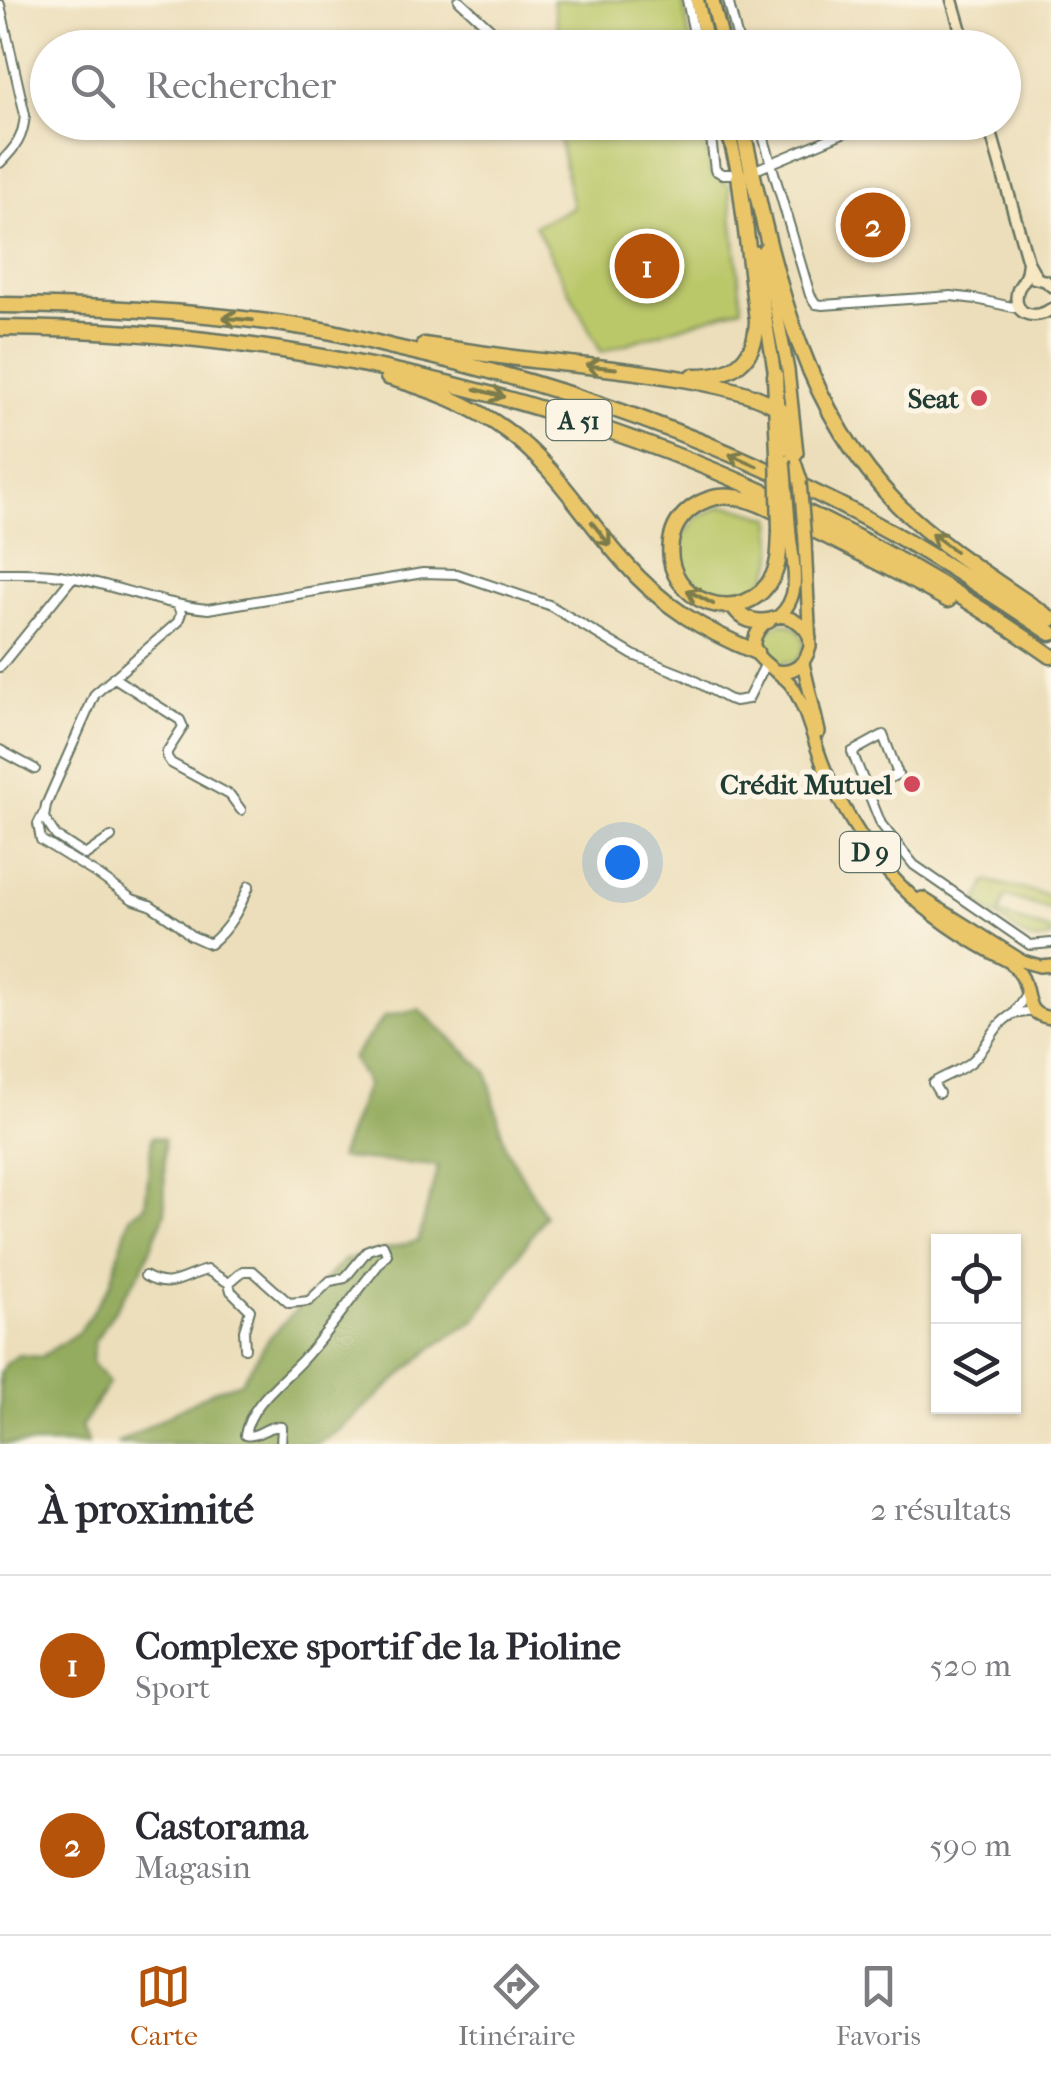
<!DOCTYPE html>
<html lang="fr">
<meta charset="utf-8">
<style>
body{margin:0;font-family:"IM FELL French Canon",serif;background:#f2f2f3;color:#2b2b33}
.controls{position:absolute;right:30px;bottom:30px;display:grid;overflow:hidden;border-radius:0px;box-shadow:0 2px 8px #0004}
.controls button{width:90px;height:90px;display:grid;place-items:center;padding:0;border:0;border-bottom:2px solid #e1e1e2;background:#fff;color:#2b2b33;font:50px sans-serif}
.you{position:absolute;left:622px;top:862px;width:35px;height:35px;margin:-25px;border:8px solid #fff;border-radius:50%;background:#1a73e8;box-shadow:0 0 0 15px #1a73e833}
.badge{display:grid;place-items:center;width:65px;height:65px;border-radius:50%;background:#b45309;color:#fff;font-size:32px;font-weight:700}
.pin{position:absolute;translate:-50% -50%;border:5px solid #fff;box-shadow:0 2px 10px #0006}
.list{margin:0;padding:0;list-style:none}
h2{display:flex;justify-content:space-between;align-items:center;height:130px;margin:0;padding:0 40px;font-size:42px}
h2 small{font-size:32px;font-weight:400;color:#7c7c81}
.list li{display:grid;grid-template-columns:65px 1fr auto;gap:30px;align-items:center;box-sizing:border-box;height:180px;padding:0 40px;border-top:2px solid #e1e1e2}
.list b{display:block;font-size:38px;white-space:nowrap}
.list p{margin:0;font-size:32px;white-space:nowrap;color:#7c7c81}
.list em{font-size:32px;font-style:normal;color:#7c7c81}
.icon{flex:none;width:55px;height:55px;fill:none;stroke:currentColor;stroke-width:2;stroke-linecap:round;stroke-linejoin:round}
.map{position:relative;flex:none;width:1051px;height:1444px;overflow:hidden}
.search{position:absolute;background:#fff;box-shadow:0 2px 8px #0004;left:30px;right:30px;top:30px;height:110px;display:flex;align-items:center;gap:25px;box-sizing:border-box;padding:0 35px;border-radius:55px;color:#7c7c81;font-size:38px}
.sheet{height:490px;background:#fff}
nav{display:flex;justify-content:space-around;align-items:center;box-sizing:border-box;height:140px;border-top:2px solid #e1e1e2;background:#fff;font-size:28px;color:#7c7c81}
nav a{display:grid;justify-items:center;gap:5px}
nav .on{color:#b45309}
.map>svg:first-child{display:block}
.green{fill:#bbc86a;stroke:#6d824f;stroke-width:2.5}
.forest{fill:#94ac5e;stroke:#5a7449;stroke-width:2.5}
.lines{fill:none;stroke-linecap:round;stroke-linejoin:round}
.minor-casing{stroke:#677563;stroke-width:12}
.secondary-casing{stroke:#677563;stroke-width:15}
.primary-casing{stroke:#677563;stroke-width:16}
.trunk-casing{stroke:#677563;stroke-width:18}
.motorway-casing{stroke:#677563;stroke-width:19}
.minor{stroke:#fff;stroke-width:8}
.secondary{stroke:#f7e8c3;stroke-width:10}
.primary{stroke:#ebc669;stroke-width:11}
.trunk{stroke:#ebc669;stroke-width:12}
.motorway{stroke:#ebc669;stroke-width:14}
.primary-bridge-casing{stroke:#677563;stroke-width:16;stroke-linecap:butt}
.motorway-bridge-casing{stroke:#677563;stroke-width:19;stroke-linecap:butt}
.primary-bridge{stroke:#ebc669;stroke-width:11}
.motorway-bridge{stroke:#ebc669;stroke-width:14}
.oneway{stroke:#7b7b4c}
.poi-dot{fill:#d1495b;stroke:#fcf5e5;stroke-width:4}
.labels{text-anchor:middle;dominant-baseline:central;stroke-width:10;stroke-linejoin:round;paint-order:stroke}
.shield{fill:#fcf5e5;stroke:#617469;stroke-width:2.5}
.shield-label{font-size:25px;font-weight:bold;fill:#1f3d34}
.poi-label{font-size:28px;font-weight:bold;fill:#1f3d34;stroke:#fcf5e5;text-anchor:end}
</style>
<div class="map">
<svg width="1051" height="1444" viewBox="0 0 1051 1444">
<rect width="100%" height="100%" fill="#fcf5e5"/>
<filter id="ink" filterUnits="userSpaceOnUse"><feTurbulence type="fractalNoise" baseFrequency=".01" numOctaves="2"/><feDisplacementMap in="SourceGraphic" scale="20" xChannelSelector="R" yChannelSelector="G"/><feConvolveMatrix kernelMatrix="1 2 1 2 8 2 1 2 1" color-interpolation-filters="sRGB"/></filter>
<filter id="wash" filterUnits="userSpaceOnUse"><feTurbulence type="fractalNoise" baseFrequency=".0048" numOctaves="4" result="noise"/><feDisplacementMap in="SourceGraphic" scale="40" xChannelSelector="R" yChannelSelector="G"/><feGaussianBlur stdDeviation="2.25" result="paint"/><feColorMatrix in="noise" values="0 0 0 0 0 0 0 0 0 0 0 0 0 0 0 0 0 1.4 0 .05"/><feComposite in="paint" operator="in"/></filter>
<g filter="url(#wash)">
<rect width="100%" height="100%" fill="#ecdeba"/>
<path class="green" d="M 553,0 L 683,0 L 691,47 L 561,47 Z
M 556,123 L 703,123 L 711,175 L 729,185 L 742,307 L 601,352 L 535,225 L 573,208 Z
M 721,506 L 734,507 L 772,518 C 772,533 777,551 772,565 C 749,621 681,604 676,545 L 698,517 Z
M 782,623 C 804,626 811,646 795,662 L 784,662 L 781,665 C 755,656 756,631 782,623 Z
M 989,881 L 1051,896 L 1051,910 L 1006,896 L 999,914 L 1051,931 L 1051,938 L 1034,941 L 1026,938 L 977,903 L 986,883 Z"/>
<path class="forest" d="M 419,1009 L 487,1072 L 505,1146 L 545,1216 L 476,1319 L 432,1348 L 338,1431 L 317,1444 L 116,1444 L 213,1391 L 241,1382 L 270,1337 L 344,1260 L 418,1241 L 438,1166 L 339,1158 L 367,1084 L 352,1058 L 385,1016 Z
M 152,1137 L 164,1139 L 165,1213 L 143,1267 L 94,1342 L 92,1362 L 109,1383 L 81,1427 L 88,1444 L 0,1444 L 0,1373 L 5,1365 L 18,1355 L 41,1357 L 80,1331 L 110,1285 L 130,1216 L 145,1206 Z"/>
</g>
<g filter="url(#ink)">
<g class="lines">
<defs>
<path id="minor" d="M 459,0 L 511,48
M 687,0 L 697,48
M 728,0 L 740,48
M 0,5 L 25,115 C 23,138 16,147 0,163
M 709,122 L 715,170 L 722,174 L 730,174
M 759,122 L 810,295 L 816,304 L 823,305 L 951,296 L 976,299 L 1021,309
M 760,168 L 869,122
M 0,573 C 23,573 47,572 70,577 C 117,586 160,604 208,609 L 423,573 L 457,574 L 549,605 L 633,655 L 686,676 L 728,699 L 735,701 L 748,699 L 765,665
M 0,667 L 73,577
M 113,677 L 180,720 L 183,727 L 167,752 L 167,757 L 171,763 L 230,795 L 241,810
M 0,750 L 35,769
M 867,790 L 898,774 L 883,735 L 852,752 L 881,824 L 914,865 L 1030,945 L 1051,943
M 43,814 L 38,824 L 41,840 L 100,876 L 132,899 L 150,905 L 178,924 L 190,935 L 210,944 C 230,928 239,909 249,886
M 111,837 L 85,855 L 56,836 L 44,818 L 46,805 L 95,694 L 178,622 L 181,613 L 177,605
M 1026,994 L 1013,1014 L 1033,1011
M 939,1093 L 933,1083 C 944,1076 959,1071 970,1063 C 988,1049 991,1026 1013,1014
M 145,1276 C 171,1291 182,1276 207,1270 L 229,1283
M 245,1348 L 244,1331 L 250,1310 L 231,1291 L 229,1283 L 243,1271 L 253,1271 L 289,1303 L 309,1301 L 330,1281 L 345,1278 L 368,1250 L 383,1245 L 387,1254 C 359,1288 334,1325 305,1357 C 284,1381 250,1403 245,1435 C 260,1438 264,1425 282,1427 L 281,1444"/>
<path id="secondary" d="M 952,0 L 966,48
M 988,122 L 1028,262 L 1037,278
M 1028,263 C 1027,268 1027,274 1024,279 C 1021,287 1018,285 1017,294 C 1013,316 1037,320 1051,309
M 1034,278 L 1046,281 L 1051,286"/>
<path id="primary" d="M 764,249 L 788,370 L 797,453
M 755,252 L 776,382
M 778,617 C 803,596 793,564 790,535
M 810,638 C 802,619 777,607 761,627 C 737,657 780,668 792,686 C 808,711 814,745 826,772 C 868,865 919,916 1010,962 C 1015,967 1022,974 1024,982 C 1031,1001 1025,1014 1051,1018
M 803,663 L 819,732
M 775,671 C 793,674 805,665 810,647 L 805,541
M 922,898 L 1022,961 L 1040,966 L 1051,965"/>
<path id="trunk" d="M 697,0 L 708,48
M 712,0 L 724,48
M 726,122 L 739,175"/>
<path id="motorway" d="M 741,122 C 772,259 796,401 898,505 C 943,549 1000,583 1051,619
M 0,305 C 105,306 212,312 316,329 C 344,333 370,342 397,348 C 549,382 699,433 838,504 C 912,541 982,587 1051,633
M 0,328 C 373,330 745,440 1051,656
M 424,345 C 460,350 496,356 532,360 C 583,366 756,379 786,415 L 792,458 L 800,482
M 775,375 L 778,454
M 693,376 C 732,377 756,361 757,320 L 739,175
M 388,377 C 431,389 471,404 507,431 C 555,466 585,519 624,562 C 663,607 703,630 756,652
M 780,531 C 779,546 780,562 773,576 C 745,631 662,603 671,542 C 675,513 705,493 733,497 C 755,499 777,513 797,522 C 849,546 899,573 948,600
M 733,605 C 741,619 753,623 768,621"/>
</defs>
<use href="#minor" class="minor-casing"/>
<use href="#secondary" class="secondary-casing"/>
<use href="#primary" class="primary-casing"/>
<use href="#trunk" class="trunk-casing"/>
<use href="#motorway" class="motorway-casing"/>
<use href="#minor" class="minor"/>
<use href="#secondary" class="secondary"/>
<use href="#primary" class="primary"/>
<use href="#trunk" class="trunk"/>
<use href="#motorway" class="motorway"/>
<defs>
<path id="primary-bridge" d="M 784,460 L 790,535
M 800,482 L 805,541"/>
<path id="motorway-bridge" d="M 778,454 L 780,531"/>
</defs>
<use href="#primary-bridge" class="primary-bridge-casing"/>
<use href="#motorway-bridge" class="motorway-bridge-casing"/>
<use href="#primary-bridge" class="primary-bridge"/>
<use href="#motorway-bridge" class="motorway-bridge"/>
</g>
<defs><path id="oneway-shaft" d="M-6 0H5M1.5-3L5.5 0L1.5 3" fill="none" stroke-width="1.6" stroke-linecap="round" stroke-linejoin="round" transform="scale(2.5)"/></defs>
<g class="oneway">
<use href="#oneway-shaft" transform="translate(238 319) rotate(-175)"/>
<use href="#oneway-shaft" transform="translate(601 367) rotate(-174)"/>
<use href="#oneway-shaft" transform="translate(490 393) rotate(15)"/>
<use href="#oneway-shaft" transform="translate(743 460) rotate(-156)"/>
<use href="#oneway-shaft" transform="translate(601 534) rotate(52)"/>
<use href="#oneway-shaft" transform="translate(943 542) rotate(-143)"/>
<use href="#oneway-shaft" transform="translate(700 597) rotate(-152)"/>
</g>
</g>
<g class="poi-dot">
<circle cx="979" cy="398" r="10"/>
<circle cx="912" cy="784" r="10"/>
</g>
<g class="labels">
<g class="shield">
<rect x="546.5" y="400" width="65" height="40" rx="8"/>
<rect x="840" y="832" width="60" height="40" rx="8"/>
</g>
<g class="shield-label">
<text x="579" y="420">A 51</text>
<text x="870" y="852">D 9</text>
</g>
<g class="poi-label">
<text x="959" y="398">Seat</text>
<text x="892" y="784">Crédit Mutuel</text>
</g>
</g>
</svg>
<div class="controls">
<button><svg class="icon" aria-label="locate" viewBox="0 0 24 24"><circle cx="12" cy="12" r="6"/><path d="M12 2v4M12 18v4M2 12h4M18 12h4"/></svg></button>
<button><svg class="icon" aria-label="layers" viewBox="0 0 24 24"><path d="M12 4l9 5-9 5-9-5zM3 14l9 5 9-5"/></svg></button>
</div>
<div class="you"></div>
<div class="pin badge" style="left:647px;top:266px">1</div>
<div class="pin badge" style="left:873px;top:225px">2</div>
<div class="search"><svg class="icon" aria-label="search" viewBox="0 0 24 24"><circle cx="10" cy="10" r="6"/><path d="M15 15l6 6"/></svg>Rechercher</div>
</div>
<section class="sheet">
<h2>À proximité<small>2 résultats</small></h2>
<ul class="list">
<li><span class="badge">1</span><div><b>Complexe sportif de la Pioline</b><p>Sport</p></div><em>520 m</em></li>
<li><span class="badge">2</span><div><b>Castorama</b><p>Magasin</p></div><em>590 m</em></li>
</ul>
</section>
<nav>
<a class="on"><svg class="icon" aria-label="map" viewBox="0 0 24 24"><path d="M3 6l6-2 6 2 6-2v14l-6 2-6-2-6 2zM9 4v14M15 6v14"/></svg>Carte</a>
<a><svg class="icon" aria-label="directions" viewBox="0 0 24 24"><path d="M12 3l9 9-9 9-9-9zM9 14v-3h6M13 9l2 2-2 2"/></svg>Itinéraire</a>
<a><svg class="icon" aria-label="saved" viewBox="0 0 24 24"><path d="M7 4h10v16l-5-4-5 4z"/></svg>Favoris</a>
</nav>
